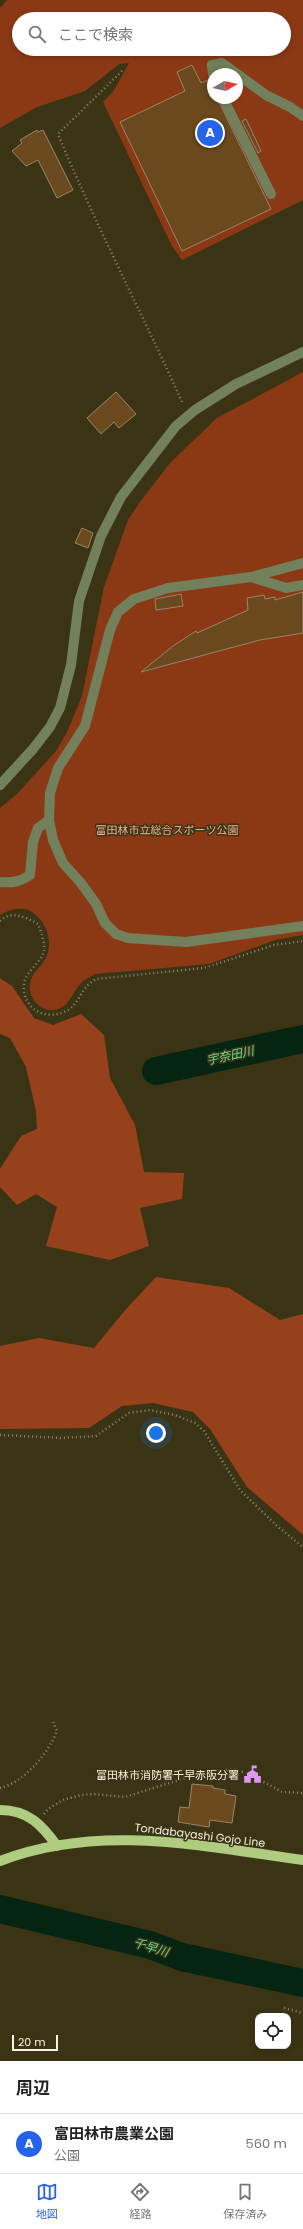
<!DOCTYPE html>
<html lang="ja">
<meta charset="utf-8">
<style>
body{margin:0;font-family:Poppins,"Noto Sans JP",sans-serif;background:#f6f6f6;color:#222}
.controls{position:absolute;right:12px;bottom:12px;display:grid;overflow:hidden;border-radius:8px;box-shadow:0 2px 6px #0003}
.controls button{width:36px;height:36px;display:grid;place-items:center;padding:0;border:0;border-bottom:1px solid #e0e0e0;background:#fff;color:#222;font:20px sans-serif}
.compass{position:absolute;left:207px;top:68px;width:36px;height:36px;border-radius:50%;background:#fff;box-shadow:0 2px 6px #0003;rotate:81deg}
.scale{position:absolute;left:12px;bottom:10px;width:46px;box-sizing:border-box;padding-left:4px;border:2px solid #f7f3e1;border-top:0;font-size:11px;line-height:14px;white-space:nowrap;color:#f7f3e1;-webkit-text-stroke:3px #3a3415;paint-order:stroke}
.you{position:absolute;left:156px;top:1433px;width:14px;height:14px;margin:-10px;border:3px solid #fff;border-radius:50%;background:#1a73e8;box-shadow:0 0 0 6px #1a73e833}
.badge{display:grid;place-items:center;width:26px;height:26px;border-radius:50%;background:#2563eb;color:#fff;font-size:13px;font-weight:700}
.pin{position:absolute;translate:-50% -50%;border:2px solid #fff;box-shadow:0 1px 4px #0006}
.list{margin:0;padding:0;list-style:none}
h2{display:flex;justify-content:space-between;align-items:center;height:52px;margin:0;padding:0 16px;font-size:17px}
h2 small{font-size:13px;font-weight:400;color:#767676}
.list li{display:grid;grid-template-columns:26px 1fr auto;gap:12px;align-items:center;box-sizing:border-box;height:60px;padding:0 16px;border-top:1px solid #e0e0e0}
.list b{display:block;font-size:15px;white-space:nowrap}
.list p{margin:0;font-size:13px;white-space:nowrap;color:#767676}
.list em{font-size:13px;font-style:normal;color:#767676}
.icon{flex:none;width:22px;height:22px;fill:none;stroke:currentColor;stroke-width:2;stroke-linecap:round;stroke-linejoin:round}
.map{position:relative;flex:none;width:303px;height:2061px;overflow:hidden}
.search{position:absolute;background:#fff;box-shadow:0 2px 6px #0003;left:12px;right:12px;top:12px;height:44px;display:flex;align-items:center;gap:10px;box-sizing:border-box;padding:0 14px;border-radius:22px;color:#767676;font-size:15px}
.sheet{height:112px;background:#fff}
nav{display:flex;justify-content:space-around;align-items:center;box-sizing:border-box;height:56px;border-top:1px solid #e0e0e0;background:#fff;font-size:11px;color:#767676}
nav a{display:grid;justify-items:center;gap:2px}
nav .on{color:#2563eb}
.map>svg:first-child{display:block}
.green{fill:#8b3915;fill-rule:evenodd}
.forest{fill:#96411c}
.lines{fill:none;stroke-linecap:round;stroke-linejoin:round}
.river{stroke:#062412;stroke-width:28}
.building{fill:#6b491e;stroke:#9b846a}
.path{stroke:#8d886e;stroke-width:2.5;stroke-dasharray:1 3;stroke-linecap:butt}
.minor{stroke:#72805c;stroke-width:10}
.major{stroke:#afcc80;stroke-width:10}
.labels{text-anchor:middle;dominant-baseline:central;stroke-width:3;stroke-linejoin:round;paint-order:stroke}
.park-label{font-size:11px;fill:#f4ad92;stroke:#3a3415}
.poi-label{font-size:11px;fill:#f7f3e1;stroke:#3a3415;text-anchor:end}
.street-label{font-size:11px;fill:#f7f3e1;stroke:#3a3415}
.water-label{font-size:12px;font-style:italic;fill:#65de92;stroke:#3a3415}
</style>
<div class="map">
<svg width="303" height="2061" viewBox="0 0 303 2061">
<rect width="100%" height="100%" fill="#3a3415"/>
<path class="green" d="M 7,0 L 303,0 L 303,200 L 182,260 L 172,246 L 103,102 L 113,92 L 129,63 L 119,64 L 85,91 L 37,107 L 0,128 L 0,8 ZM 19,19 L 284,19 L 284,49 L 19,49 ZM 213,74 L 237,74 L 237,98 L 213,98 Z
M 303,372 L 303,935 L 275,940 L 209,964 L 95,974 C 91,977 85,979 82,982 C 74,989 70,1004 61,1008 C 43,1016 25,998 31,980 C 33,973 39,968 43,963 C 55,945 48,923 32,912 C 22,905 9,910 0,915 L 0,808 L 18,793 L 57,750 L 68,730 L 82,696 L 104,587 L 128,520 L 140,502 L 170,463 L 217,418 Z"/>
<path class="forest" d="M 0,978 L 12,986 L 34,1018 L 53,1025 L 81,1014 L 104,1035 L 110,1078 L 135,1125 L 144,1172 L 184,1173 L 182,1199 L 140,1208 L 149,1246 L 110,1260 L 46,1246 L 57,1207 L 36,1194 L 17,1205 L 0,1187 L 0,1169 L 21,1136 L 37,1129 L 36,1111 L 26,1067 L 10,1038 L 0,1034 Z
M 156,1277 L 229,1288 L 280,1320 L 303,1314 L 303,1535 L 247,1487 L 210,1429 L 193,1412 L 153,1403 L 122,1406 L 89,1428 L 0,1429 L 0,1346 L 39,1338 L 94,1348 L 127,1308 Z"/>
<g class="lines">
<path class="river" d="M 156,1071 L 303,1039
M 0,1909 L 150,1945 L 182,1957 L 303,1983"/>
</g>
<path class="building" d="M 192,65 L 201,83 L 208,80 L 213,90 L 213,98 L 217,98 L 271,209 L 182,251 L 120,122 L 185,91 L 177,72 Z
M 246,119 L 261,151 L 258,153 L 242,121 Z
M 37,130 L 38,132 L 43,130 L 73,190 L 57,198 L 38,160 L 26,166 L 12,151 L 22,143 L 20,140 Z
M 116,392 L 136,414 L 119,428 L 114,422 L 101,434 L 87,418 Z
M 82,528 L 93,533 L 88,548 L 75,543 Z
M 303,592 L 303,633 L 260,640 L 141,672 L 173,646 L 196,631 L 197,633 L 248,610 L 247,598 L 264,595 L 265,599 L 275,597 L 275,600 Z
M 181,594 L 183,606 L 156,610 L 155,599 Z
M 192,1784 L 213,1786 L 213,1788 L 225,1790 L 225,1794 L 236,1796 L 232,1823 L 210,1820 L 209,1827 L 178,1822 L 180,1807 L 189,1808 Z"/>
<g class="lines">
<path class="path" d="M 122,71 L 58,134 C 96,226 142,313 183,404
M 0,921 C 11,910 26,917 38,924 C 41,932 45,941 44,950 C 42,962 25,972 24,984 C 22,1010 47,1022 68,1010 C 77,1005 80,994 87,986 C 89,984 93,981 96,979 L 204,968 L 274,945 L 303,941
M 0,1435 L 62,1438 L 96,1436 L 129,1413 L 150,1410 L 175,1415 L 195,1423 L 204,1431 L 240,1490 L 276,1525 L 303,1547
M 0,1788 C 24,1783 49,1752 57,1731 L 53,1721
M 44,1814 L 48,1809 L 63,1800 L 81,1795 L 94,1794 L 125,1797 L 198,1774 L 234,1769 L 251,1775 L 282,1792 L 303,1793
M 284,2008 L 303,2013"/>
<path class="minor" d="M 213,75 L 212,65 L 222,63 L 266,95 L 290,107 L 303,116
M 223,98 L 271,194
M 303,563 L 251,577 L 168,588 L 134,599 L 118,612 L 110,630 L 85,726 L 58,768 L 50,793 L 49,820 L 53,840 L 63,863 L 81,883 L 96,904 L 105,923 L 116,934 L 128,938 L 186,942 L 303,926
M 251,577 L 286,588 L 303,585
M 0,785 L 33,749 L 50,727 L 60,708 L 71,665 L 79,601 L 101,536 L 121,497 L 176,426 L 195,410 L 236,384 L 303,352
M 0,882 C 12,883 20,882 30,875 L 33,842 L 38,828 L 49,820"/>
<path class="major" d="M 0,1810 C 28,1810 42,1825 57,1846
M 0,1861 C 98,1823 202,1846 303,1860"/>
</g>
<defs>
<symbol id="civic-bare" viewBox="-9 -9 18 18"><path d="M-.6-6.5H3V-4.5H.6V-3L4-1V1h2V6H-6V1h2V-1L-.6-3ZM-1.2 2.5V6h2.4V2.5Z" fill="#dd99f3" stroke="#3a3415" stroke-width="2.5" paint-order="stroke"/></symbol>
</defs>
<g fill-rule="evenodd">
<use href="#civic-bare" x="240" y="1762" width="25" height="25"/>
</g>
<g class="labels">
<g class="park-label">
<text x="167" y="830">富田林市立総合スポーツ公園</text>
</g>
<g class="poi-label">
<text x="239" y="1775">富田林市消防署千早赤阪分署</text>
</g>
<g class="street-label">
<text transform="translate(200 1835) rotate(7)">Tondabayashi Gojo Line</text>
</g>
<g class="water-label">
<text transform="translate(230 1055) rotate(-12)">宇奈田川</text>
<text transform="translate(151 1947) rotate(17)">千早川</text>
</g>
</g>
</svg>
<div class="controls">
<button><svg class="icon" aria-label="locate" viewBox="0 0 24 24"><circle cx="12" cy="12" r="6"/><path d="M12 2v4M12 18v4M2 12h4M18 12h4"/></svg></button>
</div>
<svg class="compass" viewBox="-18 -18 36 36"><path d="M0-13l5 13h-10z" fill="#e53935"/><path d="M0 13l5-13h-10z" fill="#767676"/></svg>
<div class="scale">20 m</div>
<div class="you"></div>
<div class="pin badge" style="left:210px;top:133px">A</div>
<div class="search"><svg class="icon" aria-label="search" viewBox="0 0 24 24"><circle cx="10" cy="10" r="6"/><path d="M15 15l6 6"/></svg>ここで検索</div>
</div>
<section class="sheet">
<h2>周辺<small></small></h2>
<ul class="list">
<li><span class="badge">A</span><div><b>富田林市農業公園</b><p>公園</p></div><em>560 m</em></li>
</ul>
</section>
<nav>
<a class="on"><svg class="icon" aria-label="map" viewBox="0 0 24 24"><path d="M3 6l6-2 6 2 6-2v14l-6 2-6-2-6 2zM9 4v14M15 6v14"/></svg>地図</a>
<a><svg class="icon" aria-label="directions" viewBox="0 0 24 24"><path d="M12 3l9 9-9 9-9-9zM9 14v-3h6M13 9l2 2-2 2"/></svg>経路</a>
<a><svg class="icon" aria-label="saved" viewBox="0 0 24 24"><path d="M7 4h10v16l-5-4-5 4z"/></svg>保存済み</a>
</nav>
